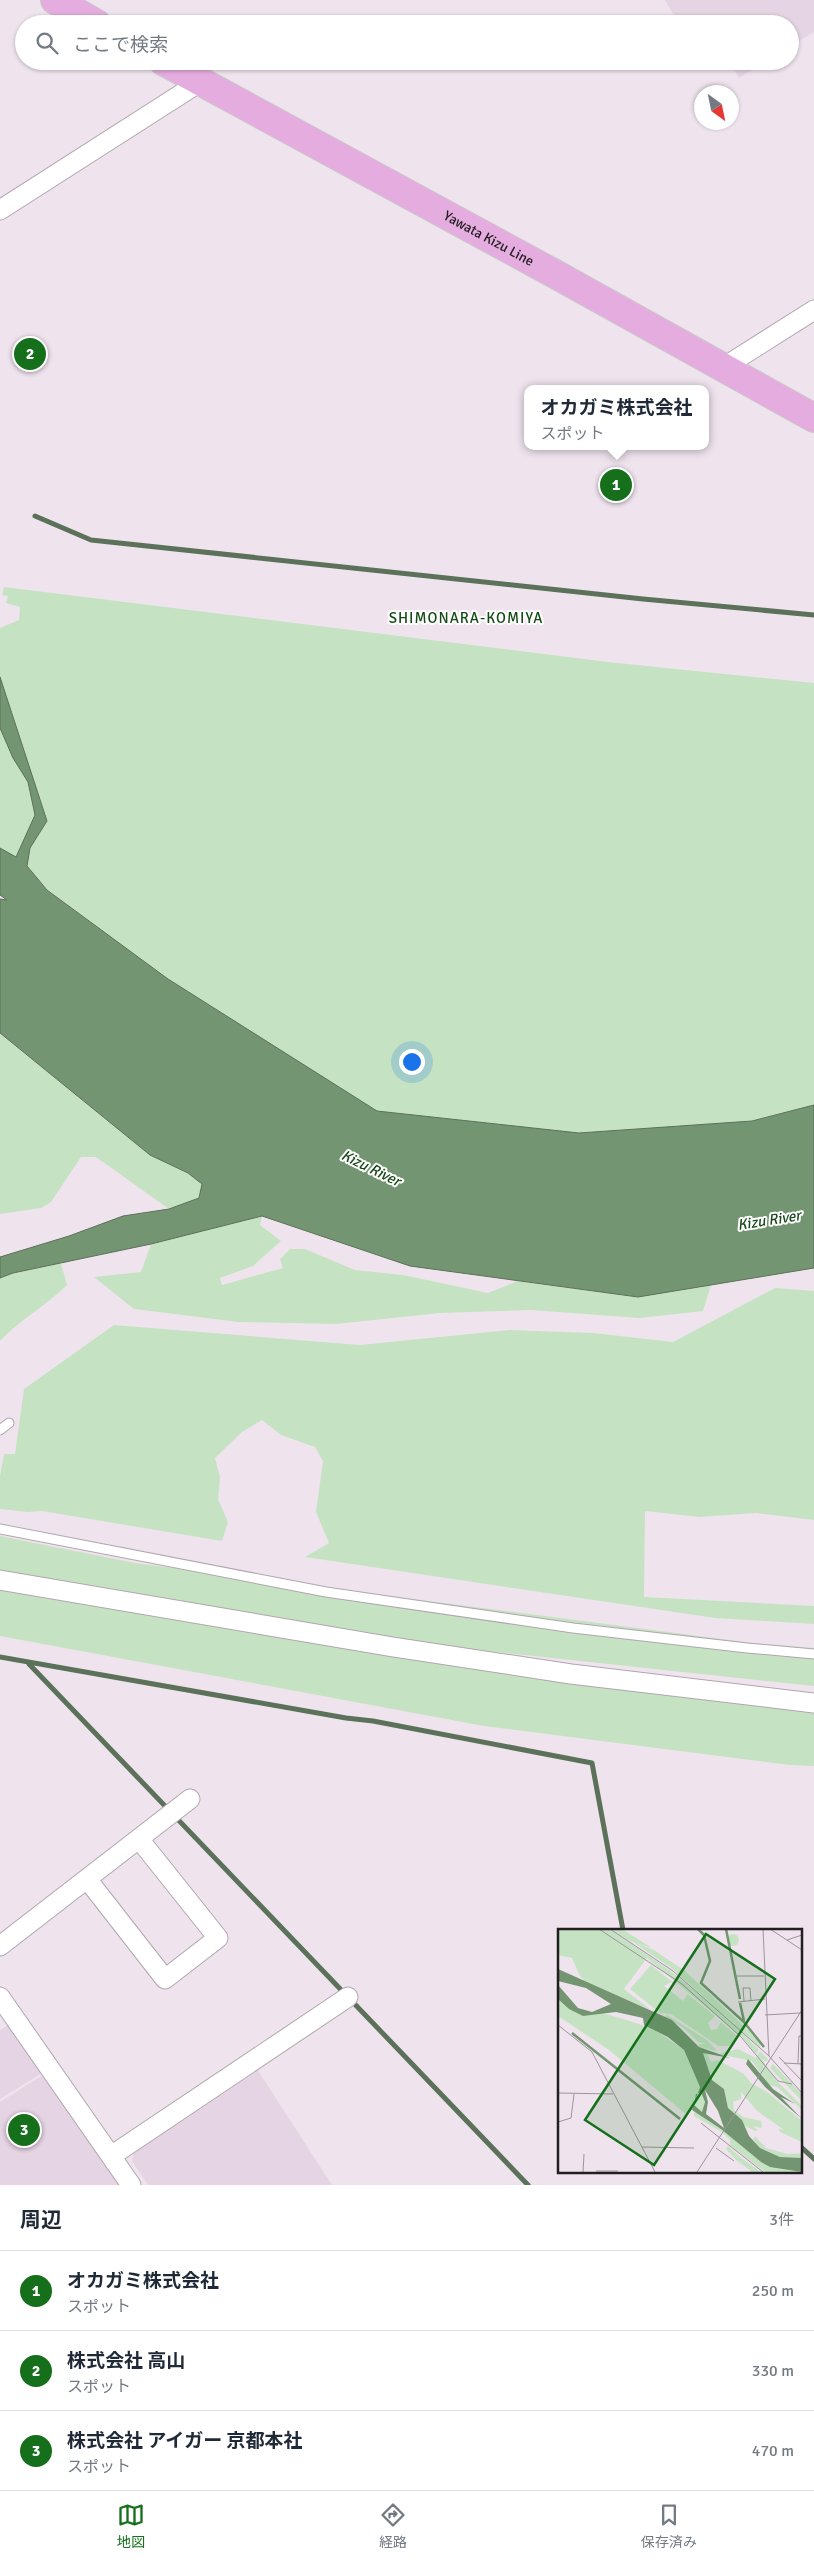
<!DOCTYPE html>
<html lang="ja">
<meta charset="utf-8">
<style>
body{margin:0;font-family:Signika,"Noto Sans JP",sans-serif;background:#f6f6f7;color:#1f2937}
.compass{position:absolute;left:694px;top:85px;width:45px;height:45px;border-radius:50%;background:#fff;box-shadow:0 1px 4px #0004;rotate:147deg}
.you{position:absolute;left:411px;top:1061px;width:18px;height:18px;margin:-12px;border:4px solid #fff;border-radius:50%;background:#1a73e8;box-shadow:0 0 0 8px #1a73e833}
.badge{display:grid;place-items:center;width:32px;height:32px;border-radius:50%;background:#156f1b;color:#fff;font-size:16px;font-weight:700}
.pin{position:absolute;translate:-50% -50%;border:2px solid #fff;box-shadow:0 1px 5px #0006}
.popup{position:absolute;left:524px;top:385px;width:185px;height:65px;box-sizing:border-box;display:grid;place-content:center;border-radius:10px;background:#fff;filter:drop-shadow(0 1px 4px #0005);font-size:16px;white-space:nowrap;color:#747a83}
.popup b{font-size:19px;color:#1f2937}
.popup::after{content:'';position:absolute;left:50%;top:100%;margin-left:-10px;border:10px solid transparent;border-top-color:#fff}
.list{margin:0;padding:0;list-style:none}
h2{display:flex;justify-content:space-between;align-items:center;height:65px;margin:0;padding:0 20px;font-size:21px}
h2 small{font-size:16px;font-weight:400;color:#747a83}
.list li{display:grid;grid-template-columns:32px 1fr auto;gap:15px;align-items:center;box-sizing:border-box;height:80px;padding:0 20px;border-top:1px solid #e0e1e3}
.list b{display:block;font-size:19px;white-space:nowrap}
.list p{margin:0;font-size:16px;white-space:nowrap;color:#747a83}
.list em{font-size:16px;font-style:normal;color:#747a83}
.icon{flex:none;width:28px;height:28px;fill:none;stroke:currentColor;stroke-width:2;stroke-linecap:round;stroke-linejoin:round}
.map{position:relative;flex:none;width:814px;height:2185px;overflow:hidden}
.search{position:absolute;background:#fff;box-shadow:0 1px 4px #0004;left:15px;right:15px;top:15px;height:55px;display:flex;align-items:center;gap:12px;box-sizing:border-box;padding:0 18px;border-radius:28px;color:#747a83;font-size:19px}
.sheet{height:305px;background:#fff}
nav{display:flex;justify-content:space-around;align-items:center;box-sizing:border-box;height:70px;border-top:1px solid #e0e1e3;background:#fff;font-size:14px;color:#747a83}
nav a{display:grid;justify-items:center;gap:2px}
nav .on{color:#156f1b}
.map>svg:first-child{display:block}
.built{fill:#e5d4e3}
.green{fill:#c5e3c3}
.water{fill:#749572;stroke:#5b7159}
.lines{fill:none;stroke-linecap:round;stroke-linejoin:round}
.stream{stroke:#5b7159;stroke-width:5}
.service-casing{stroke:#b1a6af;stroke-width:11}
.minor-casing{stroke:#b1a6af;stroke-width:21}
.primary-casing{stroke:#cac9c9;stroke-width:30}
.service{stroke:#fff;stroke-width:9}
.minor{stroke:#fff;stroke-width:19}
.primary{stroke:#e5acdf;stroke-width:28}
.labels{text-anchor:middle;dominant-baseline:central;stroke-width:4;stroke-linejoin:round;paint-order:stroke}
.street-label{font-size:14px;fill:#211d20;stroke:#fff}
.neighbourhood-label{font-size:15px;letter-spacing:1px;fill:#144a15;stroke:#fff}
.water-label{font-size:15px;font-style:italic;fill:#1a4a1b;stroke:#fff}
.inset-river{fill:none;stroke:#749572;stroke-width:2.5}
.inset-road{fill:none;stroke:#9d949c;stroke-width:1}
.view{fill:#156f1b;fill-opacity:0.15;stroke:#156f1b;stroke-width:2.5}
.inset-edge{fill:none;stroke:#211d20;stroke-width:2.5}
</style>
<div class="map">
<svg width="814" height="2185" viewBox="0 0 814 2185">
<rect width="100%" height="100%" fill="#efe4ee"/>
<path class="built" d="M 665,0 L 814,0 L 814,32 L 790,46 L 790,24 L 679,24 Z
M 701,61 L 766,61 L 739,78 L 730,62 L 714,70 L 704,66 Z
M 10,2024 L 42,2073 L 0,2099 L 0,2030 Z
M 257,2069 L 332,2185 L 148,2185 L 132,2161 L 134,2150 Z
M 43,2075 L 123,2185 L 0,2185 L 0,2102 Z"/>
<path class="green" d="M 4,587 L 608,662 L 814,683 L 814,1105 L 752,1121 L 579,1133 L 377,1111 L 168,979 L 47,889 L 27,866 L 30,848 L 47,821 L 0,677 L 0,628 L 19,620 L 20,607 L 6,603 L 8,596 L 2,595 Z
M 0,728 L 13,758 L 28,782 L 35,815 L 15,858 L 0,848 Z
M 0,1034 L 150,1155 L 188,1173 L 202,1184 L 200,1198 L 169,1209 L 96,1157 L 81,1157 L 51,1202 L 41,1208 L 0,1214 Z
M 262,1216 L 260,1225 L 281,1241 L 253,1266 L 220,1278 L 222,1285 L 283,1268 L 280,1259 L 290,1249 L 305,1249 L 355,1270 L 403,1275 L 488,1293 L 518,1281 L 638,1297 L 711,1285 L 703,1311 L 639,1318 L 531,1310 L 440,1313 L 336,1324 L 238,1322 L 134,1309 L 94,1277 L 141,1272 L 151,1244 Z
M 61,1263 L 67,1285 C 46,1306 20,1319 0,1341 L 0,1278 L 13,1273 Z
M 775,1288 L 814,1291 L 814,1520 L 756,1513 L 700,1517 L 645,1511 L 644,1597 L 814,1606 L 814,1624 L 715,1618 L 305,1557 L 329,1543 L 316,1512 L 323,1461 L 315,1447 L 281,1435 L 262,1420 L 242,1432 L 215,1458 L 220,1477 L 218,1499 L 228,1522 L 222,1541 L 42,1511 L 28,1512 L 0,1509 L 0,1476 L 4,1454 L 15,1454 L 24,1389 L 114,1325 L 360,1345 L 510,1330 L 593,1333 L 673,1342 Z
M 0,1536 L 135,1563 L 753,1643 L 814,1648 L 814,1686 L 384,1640 L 164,1607 L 0,1570 Z
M 0,1590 L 396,1657 L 814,1710 L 814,1766 L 790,1765 L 484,1726 L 0,1636 Z"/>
<path class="water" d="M 0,677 L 47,821 L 30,848 L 27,866 L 47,890 L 168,979 L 377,1111 L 579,1133 L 752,1121 L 814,1105 L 814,1268 L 638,1297 L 410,1266 L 262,1216 L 151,1244 L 13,1273 L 0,1278 L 0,1257 L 69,1236 L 123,1216 L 169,1209 L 199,1198 L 202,1184 L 188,1173 L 150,1155 L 0,1033 L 0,899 L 7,900 L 0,895 L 0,848 L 16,857 L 35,815 L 28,782 L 13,758 L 0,728 Z"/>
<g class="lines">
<path class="stream" d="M 35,516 L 91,540 L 643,599 L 814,615
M 0,1657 L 346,1718 L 373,1721 L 592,1763 L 623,1930
M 29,1664 L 528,2185
M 800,2146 L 814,2159"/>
<defs>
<path id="service" d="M 0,1430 L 9,1423
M 0,1529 L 326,1592 L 573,1628 L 747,1648 L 814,1654"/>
<path id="minor" d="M 0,210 L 200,82
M 724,367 L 814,310
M 0,1580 L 393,1647 L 571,1674 L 814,1703
M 87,1879 L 165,1979 L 218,1938 L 139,1839
M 0,1946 L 190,1799
M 0,1997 L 131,2185
M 111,2156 L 348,1997"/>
<g id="primary">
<path d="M 55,0 L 97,24"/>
<path id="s1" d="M 163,61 L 555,274 L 814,418"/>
</g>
</defs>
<use href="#service" class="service-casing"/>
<use href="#minor" class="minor-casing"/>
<use href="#primary" class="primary-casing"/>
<use href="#service" class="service"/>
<use href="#minor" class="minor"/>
<use href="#primary" class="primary"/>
</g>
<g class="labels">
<g class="street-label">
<text stroke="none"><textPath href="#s1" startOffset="371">Yawata Kizu Line</textPath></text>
</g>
<g class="neighbourhood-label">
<text x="466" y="618">SHIMONARA-KOMIYA</text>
</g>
<g class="water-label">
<text transform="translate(371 1168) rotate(26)">Kizu River</text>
<text transform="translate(769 1220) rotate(-9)">Kizu River</text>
</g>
</g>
<g transform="translate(558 1929)">
<rect width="244" height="244" fill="#efe4ee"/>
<path d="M 0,0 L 50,0 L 58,4 L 111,41 L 171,90 L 201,121 L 198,125 L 185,109 L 89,29 L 66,60 L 93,81 L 30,55 L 22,47 L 14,29 L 0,26 ZM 53,0 L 64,0 L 94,19 L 72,12 ZM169 11a6 6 0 1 1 12 0a6 6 0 1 1-12 0ZM 75,13 L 96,21 L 127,42 L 202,112 L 202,119 L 116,41 ZM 93,36 L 157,87 L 150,94 L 153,101 L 159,100 L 163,93 L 180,108 L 171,117 L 160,117 L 113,85 L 102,84 L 72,60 ZM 113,53 L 130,65 L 125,72 L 106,57 ZM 0,70 L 11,80 L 52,86 L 94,99 L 126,121 L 142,158 L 134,181 L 129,186 L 51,121 L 0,87 ZM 109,86 L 149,111 L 159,122 L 141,118 L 141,115 L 148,115 L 140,113 L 126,99 L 107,88 ZM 180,120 L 198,129 L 202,122 L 210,130 L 208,133 L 203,129 L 219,152 L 244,177 L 244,181 L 219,158 L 211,156 L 194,132 L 161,125 ZM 145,124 L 149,124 L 153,133 L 160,131 L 186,145 L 193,154 L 209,163 L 244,192 L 244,213 L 222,203 L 220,200 L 226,201 L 199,182 L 183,163 L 183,170 L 175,173 L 176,181 L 185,188 L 203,192 L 204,196 L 203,199 L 195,197 L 200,201 L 197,202 L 187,197 L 170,179 L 166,160 L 154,151 ZM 215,135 L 244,165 L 244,172 L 212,139 ZM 143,162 L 147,173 L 144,183 L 136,176 L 138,165 ZM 136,182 L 163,200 L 203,233 L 244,243 L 207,243 L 172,216 L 172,211 L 164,203 L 136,187 ZM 197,207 L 208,219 L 230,225 L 244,224 L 244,229 L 222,228 L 202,219 L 195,211 ZM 170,217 L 182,228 L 203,243 L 194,243 L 179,231 L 189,243 L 168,220 Z" fill="#c5e3c3" fill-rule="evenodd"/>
<path d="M 0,40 L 114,91 L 141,118 L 172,129 L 145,124 L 154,151 L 166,160 L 170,179 L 184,191 L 191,207 L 202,219 L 222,228 L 244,229 L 244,243 L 212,238 L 203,233 L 163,200 L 134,181 L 142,158 L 126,121 L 110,108 L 86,96 L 85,89 L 58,83 L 25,87 L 11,80 L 0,70 L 0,56 L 20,79 L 34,83 L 53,75 L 28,59 L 0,52 ZM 147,161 L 160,182 L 166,199 L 148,185 L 150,173 ZM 143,163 L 147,173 L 144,183 L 136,176 L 138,165 ZM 190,130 L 215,160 L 237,175 L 223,168 L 244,190 L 207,158 L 188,135 Z" fill="#749572" fill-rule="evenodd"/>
<path class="inset-river" d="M 140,0 L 146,6 L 152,32 L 143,54 L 186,93 L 206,118M 168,0 L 182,70M 182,74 L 186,92M 14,104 L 122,190"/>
<path class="inset-road" d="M 41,0 L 124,55 L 183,108 L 220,152 L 234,155M 52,0 L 115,42 L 211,127M 205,0 L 211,127 L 244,164M 212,0 L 244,21M 229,11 L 244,6M 177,47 L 206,47M 186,72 L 185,59 L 192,59 L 193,72M 180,73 L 207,70M 207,86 L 242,84M 0,96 L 34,123 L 97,243M 221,128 L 244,152M 226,134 L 244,135M 240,135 L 241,107 L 244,107M 0,164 L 55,165M 0,193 L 13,189 L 16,165M 143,194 L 205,243M 84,218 L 136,219M 158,219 L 176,232M 38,242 L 60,242M 25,243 L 26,225M 139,243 L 244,81"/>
<path class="view" d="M 148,5 L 217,50 L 96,236 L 27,191 Z"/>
<rect width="244" height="244" class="inset-edge"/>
</g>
</svg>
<svg class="compass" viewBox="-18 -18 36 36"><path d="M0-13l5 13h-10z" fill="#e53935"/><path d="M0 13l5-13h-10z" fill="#747a83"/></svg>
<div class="you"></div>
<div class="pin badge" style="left:616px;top:485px">1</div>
<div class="popup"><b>オカガミ株式会社</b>スポット</div>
<div class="pin badge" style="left:30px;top:354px">2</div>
<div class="pin badge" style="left:24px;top:2130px">3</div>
<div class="search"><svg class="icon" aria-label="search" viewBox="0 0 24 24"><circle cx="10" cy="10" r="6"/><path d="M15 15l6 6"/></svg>ここで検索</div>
</div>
<section class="sheet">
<h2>周辺<small>3件</small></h2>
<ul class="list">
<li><span class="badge">1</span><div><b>オカガミ株式会社</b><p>スポット</p></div><em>250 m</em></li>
<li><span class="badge">2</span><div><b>株式会社 高山</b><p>スポット</p></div><em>330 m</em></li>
<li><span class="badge">3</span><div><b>株式会社 アイガー 京都本社</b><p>スポット</p></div><em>470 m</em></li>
</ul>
</section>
<nav>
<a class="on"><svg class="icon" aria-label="map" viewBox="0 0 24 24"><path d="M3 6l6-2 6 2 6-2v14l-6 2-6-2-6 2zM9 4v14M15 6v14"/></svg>地図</a>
<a><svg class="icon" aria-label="directions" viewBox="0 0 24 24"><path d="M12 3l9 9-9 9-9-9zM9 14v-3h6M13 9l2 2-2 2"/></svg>経路</a>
<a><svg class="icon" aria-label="saved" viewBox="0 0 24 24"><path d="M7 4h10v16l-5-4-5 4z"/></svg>保存済み</a>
</nav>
